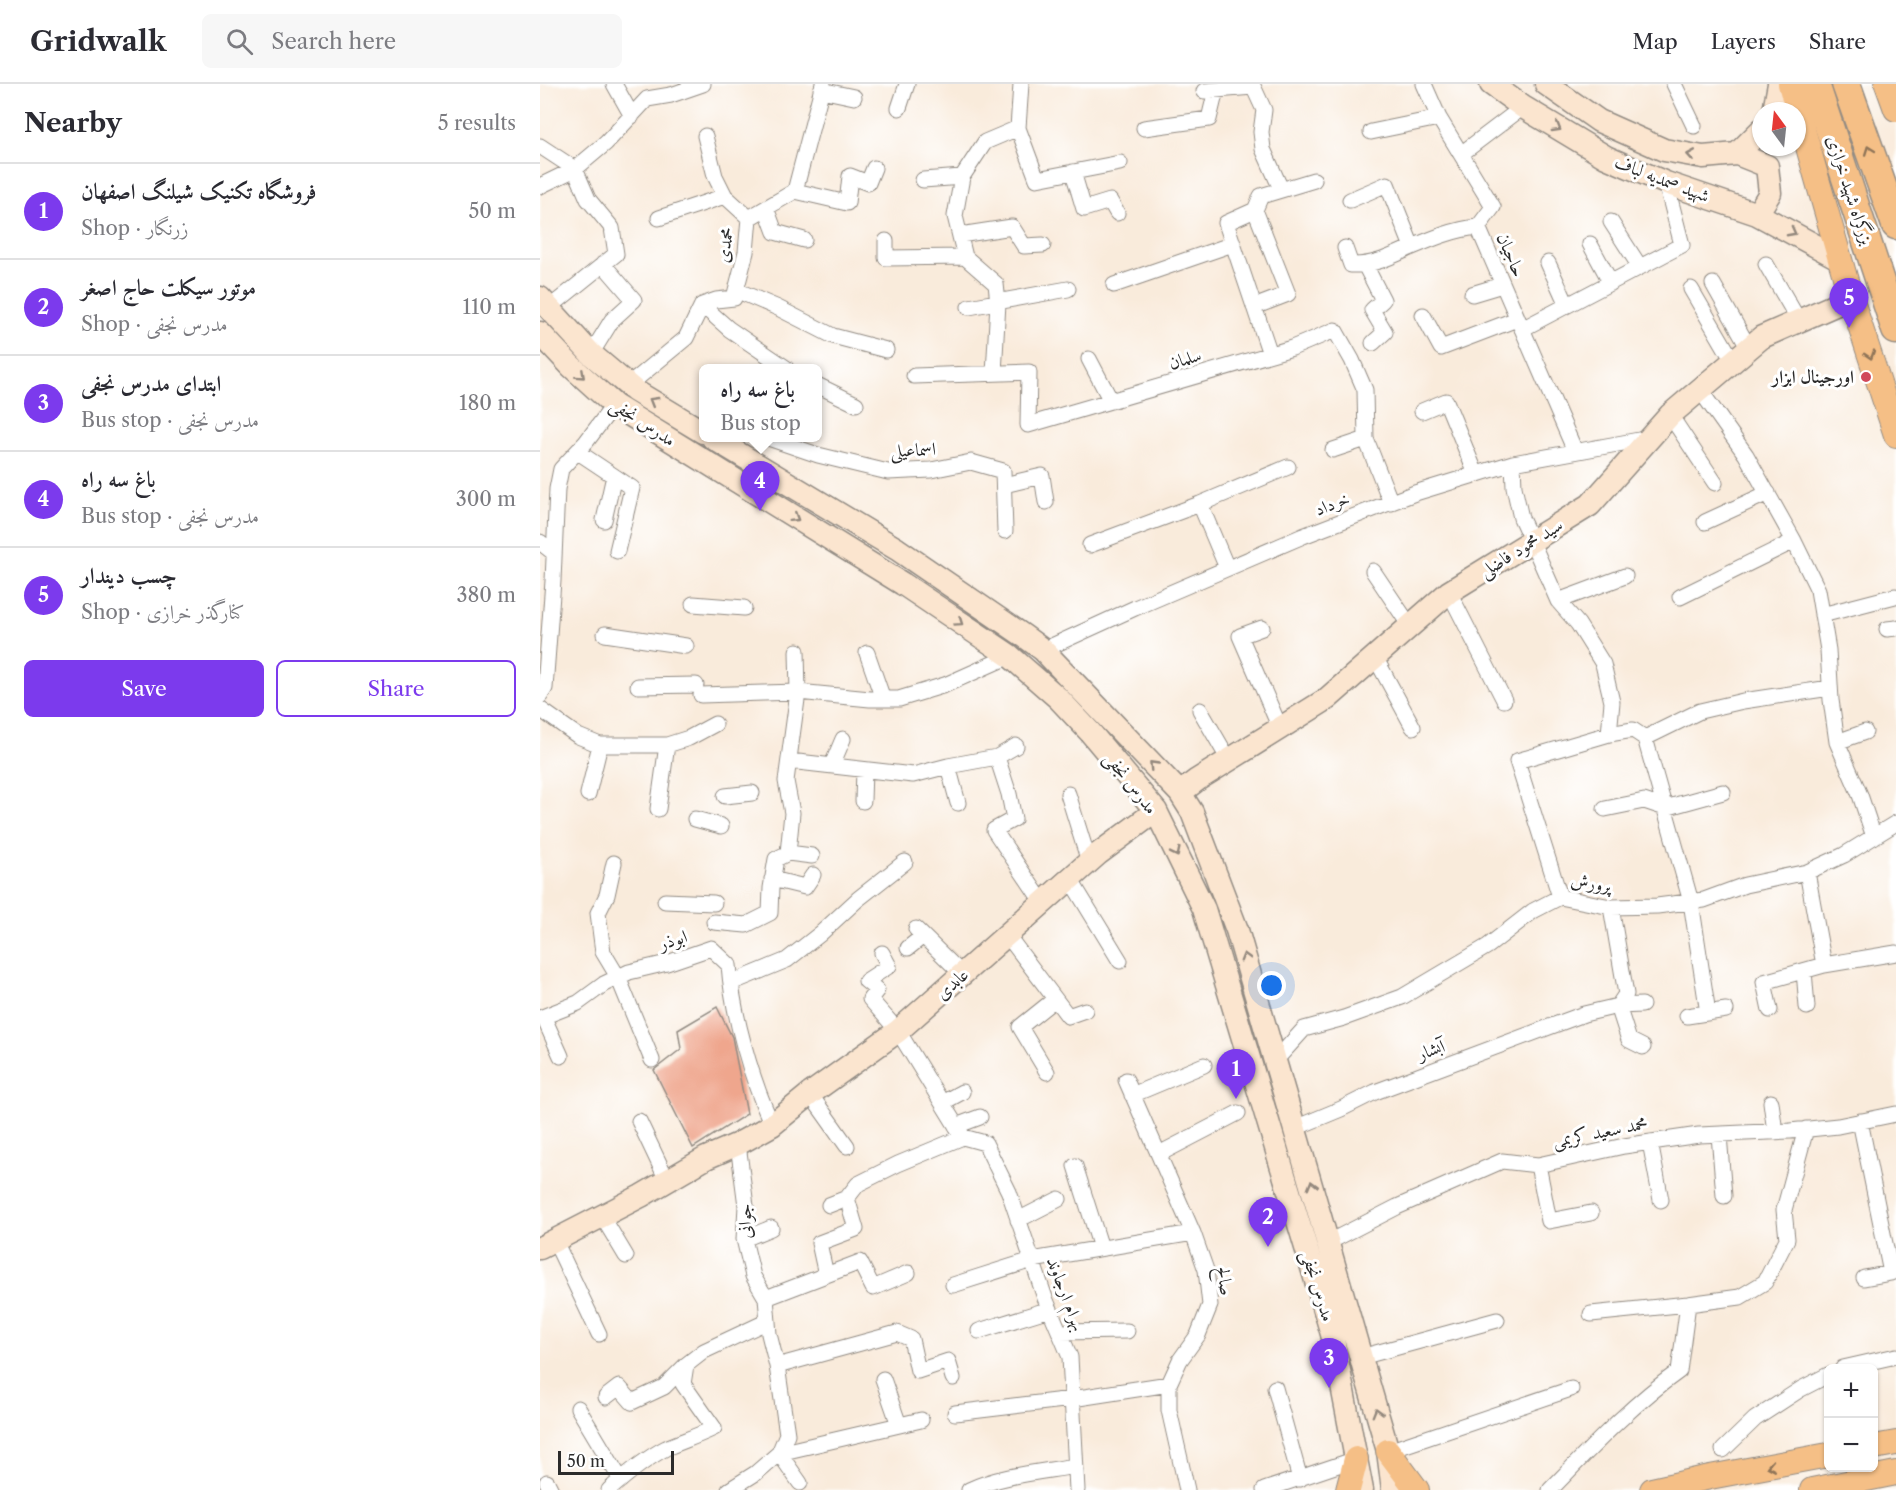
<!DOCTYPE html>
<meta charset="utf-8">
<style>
body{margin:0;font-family:"Libre Caslon Text",Amiri,serif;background:#f7f7f7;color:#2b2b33}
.controls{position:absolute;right:18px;bottom:18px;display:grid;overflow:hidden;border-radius:9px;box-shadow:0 2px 4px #0004}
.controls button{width:54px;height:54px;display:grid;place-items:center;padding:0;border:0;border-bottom:2px solid #e1e1e2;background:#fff;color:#2b2b33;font:30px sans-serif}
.compass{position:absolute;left:1212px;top:18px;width:54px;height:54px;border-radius:50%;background:#fff;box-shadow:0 2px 4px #0004;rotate:345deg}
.scale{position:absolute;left:18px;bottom:15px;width:116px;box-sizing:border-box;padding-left:6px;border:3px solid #2b2b2b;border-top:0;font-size:16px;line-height:21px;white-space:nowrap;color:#2b2b2b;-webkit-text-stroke:4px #fff;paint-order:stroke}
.you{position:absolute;left:732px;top:902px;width:21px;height:21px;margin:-15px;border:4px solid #fff;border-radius:50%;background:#1a73e8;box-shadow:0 0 0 9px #1a73e833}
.badge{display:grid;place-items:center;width:39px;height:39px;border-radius:50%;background:#7c3aed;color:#fff;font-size:20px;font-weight:700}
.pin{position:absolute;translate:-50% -50px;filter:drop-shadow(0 2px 3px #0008)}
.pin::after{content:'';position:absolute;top:32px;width:21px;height:18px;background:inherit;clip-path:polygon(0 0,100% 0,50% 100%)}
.popup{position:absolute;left:159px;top:280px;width:123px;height:78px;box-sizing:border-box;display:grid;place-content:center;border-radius:9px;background:#fff;filter:drop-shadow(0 2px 4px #0005);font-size:20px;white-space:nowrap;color:#7c7c81}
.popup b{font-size:22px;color:#2b2b33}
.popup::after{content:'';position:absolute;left:50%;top:100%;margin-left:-12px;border:12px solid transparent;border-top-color:#fff}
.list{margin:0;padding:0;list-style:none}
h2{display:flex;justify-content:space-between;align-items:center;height:78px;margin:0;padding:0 24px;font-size:26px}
h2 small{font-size:20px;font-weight:400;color:#7c7c81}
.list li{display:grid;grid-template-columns:39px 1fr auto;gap:18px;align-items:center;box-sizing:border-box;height:96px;padding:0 24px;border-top:2px solid #e1e1e2}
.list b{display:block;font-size:22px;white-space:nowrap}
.list p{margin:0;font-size:20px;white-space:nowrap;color:#7c7c81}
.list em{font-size:20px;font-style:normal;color:#7c7c81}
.actions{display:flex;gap:12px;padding:18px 24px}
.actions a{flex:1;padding:14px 0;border:2px solid #7c3aed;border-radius:9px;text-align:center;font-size:21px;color:#7c3aed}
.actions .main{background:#7c3aed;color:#fff}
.icon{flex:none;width:33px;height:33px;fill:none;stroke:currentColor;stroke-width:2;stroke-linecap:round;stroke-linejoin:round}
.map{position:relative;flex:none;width:1356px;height:1406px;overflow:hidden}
header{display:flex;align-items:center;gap:36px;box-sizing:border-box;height:84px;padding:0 30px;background:#fff;border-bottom:2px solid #e1e1e2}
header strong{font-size:28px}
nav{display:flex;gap:33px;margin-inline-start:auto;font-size:21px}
.search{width:420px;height:54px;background:#f7f7f7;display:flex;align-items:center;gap:15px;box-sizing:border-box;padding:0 21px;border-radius:9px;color:#7c7c81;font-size:22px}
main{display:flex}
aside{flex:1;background:#fff}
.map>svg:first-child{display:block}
.building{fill:#efa68d}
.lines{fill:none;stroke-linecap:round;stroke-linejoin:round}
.street-casing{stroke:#928b83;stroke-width:17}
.secondary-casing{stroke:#928b83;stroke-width:25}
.primary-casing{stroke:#928b83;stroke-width:26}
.highway-casing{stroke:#928b83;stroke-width:31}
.street{stroke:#fff;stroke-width:15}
.secondary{stroke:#fbe5cf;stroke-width:22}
.primary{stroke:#f5bf86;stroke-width:24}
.highway{stroke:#f5bf86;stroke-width:28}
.oneway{stroke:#93887d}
.oneway2{stroke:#907558}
.poi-dot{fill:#d1495b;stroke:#fff;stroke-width:2}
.labels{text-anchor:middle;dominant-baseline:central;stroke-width:6;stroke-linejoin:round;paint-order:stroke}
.street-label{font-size:18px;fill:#2b2b2b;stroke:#fff}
.poi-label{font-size:18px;font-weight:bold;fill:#2b2b2b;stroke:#fff;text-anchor:end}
</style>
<header>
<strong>Gridwalk</strong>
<div class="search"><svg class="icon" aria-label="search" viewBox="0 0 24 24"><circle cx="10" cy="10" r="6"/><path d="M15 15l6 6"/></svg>Search here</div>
<nav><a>Map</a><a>Layers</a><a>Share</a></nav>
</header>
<main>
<aside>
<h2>Nearby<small>5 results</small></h2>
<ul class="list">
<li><span class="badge">1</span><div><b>فروشگاه تکنیک شیلنگ اصفهان</b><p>Shop · زرنگار</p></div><em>50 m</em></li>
<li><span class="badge">2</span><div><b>موتور سیکلت حاج اصغر</b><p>Shop · مدرس نجفی</p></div><em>110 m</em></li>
<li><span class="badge">3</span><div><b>ابتدای مدرس نجفی</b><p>Bus stop · مدرس نجفی</p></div><em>180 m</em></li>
<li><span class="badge">4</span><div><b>باغ سه راه</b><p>Bus stop · مدرس نجفی</p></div><em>300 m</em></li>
<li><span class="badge">5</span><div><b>چسب دیندار</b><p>Shop · کنارگذر خرازی</p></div><em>380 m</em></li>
</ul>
<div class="actions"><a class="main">Save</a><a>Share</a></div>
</aside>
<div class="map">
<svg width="1356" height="1406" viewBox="0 0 1356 1406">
<rect width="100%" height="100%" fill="#fff"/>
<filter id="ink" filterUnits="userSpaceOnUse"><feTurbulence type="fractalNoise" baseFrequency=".0167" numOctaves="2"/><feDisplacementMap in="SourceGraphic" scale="12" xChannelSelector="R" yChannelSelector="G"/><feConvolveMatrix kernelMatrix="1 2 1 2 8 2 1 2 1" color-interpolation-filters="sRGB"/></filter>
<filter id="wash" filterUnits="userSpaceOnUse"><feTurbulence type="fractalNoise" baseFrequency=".008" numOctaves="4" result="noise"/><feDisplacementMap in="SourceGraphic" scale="24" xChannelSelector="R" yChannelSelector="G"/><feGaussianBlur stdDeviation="1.35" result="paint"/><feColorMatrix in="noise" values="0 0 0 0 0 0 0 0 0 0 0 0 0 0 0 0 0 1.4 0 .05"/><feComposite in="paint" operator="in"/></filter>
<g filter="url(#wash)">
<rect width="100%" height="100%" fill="#f9ebdb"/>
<g id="blocks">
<path class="building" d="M 177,923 L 192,953 L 207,1030 L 153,1064 L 114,986 L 141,965 L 138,946 Z"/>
</g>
</g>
<g filter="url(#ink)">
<use href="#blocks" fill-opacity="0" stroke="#928b83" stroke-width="1.5"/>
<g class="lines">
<defs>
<path id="street" d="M 74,0 L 92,32
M 481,0 L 478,44 L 497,95 L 580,79
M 712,0 L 724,26 L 721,48 L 723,65 L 741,105
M 884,0 L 899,34 L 953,123 L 938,143 L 1035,367
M 1134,0 L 1154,42
M 281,6 L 314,13
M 664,7 L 713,3
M 359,24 L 367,0
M 604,44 L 669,35 L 676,6
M 831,48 L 899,34
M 165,52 L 175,92 L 185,112 L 209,134
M 0,62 L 35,85 L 48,115 L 72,144 L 76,170 L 9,224
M 921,70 L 983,23
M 533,88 L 544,125 L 570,117 L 577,129
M 383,96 L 422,93
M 0,102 L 35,85 L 66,59 L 107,15 L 131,11 L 163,0
M 255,107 L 307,119 L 310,92 L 328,99 L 334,84
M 810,116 L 847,100 L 872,163
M 226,124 L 235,148 L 264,156
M 119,134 L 185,112
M 1071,138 L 1100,183
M 420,151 L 472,143 L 484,162 L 503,161
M 346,157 L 346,174 L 425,173
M 1050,160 L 1071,199
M 805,164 L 811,181 C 833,182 850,173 870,164 C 891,155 915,145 938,143
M 1008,179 L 1027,221
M 1226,180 L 1259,237
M 825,181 L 843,216 L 832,226 L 845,248 L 833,259
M 1173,200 L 1209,264
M 574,201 L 693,160
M 1151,205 L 1193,277
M 196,206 L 238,224 L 293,252 L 346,266
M 932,210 L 962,201
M 162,221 L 189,245 L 246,284
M 429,223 L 528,205
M 714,223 L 748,210 L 715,126
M 883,231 L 901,264 L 977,235
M 982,245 L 1142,161 L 1126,99
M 51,270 L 72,236 L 94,216 L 63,180
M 730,270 L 686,139 L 715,126 L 721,112 L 774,96
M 549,275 L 571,317
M 454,289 L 458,219 L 456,200 L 425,173 L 415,132 L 422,93 L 445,58 L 478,44
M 374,292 L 489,288 L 488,341 L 752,264 L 795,246 L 812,276 L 825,306 L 826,355 L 851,419
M 89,301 L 146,254 L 162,221 L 176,216 L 194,214 L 206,168 L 209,134 L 255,107 L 283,0
M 277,301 L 316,320
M 1160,306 L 1206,371 L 1254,457 L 1278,506 L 1288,566 L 1291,616 L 1297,658 L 1320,711 L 1334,753
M 882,327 L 906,317 L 936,390
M 1130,331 L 1175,399
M 228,354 L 278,371 L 348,388 L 391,386 L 431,378 L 463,387 L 465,447
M 793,366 L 826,355
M 38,368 L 92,404 L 77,467
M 973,379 L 974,403 L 981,434 L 992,458 L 1018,517 L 1038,540 L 1063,580 L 1072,618 L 1069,650
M 464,401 L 502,392 L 506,418
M 660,420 L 687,484
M 64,436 L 74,392
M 1165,438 L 1228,409
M 0,458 L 14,469
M 550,461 L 660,420 L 748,383
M 833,487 L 870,542
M 909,508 L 964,616
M 1140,513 L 1254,457
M 1018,517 L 1085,492
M 153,520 L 204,524
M 1282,531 L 1355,512
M 722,544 L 700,552 L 740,644
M 1347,545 L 1356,544
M 65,550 L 146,562
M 503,566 L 595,524 L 763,452 L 875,409 L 973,379 L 1110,354
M 327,569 L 343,615
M 835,573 L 873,643
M 98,602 L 156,601
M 161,611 L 258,608 L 330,615 L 359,615 L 405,601 L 470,572
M 0,612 L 5,604 L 13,497 L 17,405 L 21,385 L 46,358 L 74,321
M 0,625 L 38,652 L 60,661 L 127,661 L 149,654 L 175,640
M 660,626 L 689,676
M 1105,654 L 1151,818 L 1168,929
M 1297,658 L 1325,648
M 457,673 L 469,710 L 474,735 L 454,746 L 503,819
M 249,677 L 373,691 L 408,682 L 457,673 L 476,662
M 292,681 L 303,655
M 408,682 L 418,719
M 48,710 L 60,661
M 528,710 L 549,778
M 185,712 L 212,709
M 323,717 L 324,686
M 118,725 L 127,661
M 1065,725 L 1104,717 L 1125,724 L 1183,708
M 155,735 L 181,742
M 248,769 L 272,772
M 74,779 L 67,811 L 58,829 L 63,868 L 78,893 L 112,976
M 232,795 L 265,803 L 273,791
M 530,795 L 580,877
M 1020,813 L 977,677 L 1069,650 L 1093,646 L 1105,654 L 1160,627 L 1203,617 L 1290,604
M 125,817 L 174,819
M 1071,823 L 1086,910 L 1078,922 L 1089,956 L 1103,963
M 174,838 L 206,841 L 230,829 L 231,804 L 236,775 L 248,769 L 252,729 L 246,697 L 258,608 L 257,567
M 376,845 L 423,891
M 467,851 L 528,932 L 545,926
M 368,864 L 383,852
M 342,869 L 349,882 L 326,897 L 337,906 L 330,915 L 358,947 L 423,1053
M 1284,881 L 1356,869
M 1264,887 L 1267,923
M 191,899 L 247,876 L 280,850 L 318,815 L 365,778
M 1230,926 L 1224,898 L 1284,881 L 1267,788
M 1147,932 L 1186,926
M 0,934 L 38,919 L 64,900 L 89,888 L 127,879 L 171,864 L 189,881 C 193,932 211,994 232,1041
M 4,934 L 21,972
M 735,977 L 764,945 L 804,934 L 862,913 L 948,862 L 993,827 L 1020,813 L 1071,823 L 1117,822 L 1164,816 L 1205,801 L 1267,788 L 1304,771 L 1356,739
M 507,988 L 480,943 L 515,915
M 586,996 L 653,1149 L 666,1186 L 670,1221 L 658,1251 L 640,1276 L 629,1300 L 629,1326 L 647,1406
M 270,1010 L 307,1062
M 592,1011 L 664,981
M 1231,1018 L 1235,1048
M 402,1019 L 422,1008
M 99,1037 L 127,1096
M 1320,1037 L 1351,1189 L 1324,1194
M 416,1042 L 440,1033
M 755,1044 L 801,1025 L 835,1008 L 1044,930 L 1078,922 L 1102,921
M 1179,1051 L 1184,1112
M 423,1053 L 445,1059 L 469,1108 L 505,1214 L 530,1273 L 537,1406
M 1110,1058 L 1121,1116
M 619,1070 L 698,1029
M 998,1081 L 1009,1137 L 1051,1129
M 535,1082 L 561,1164
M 289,1121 L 307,1114
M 62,1132 L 86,1172
M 478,1136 L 519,1115
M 204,1155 L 231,1144
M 15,1157 L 59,1250
M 789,1158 L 857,1123 L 962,1077 L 998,1081 L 1084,1062 L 1159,1051 L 1250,1047 L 1298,1042 L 1356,1030
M 286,1191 L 320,1178 L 333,1204 L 368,1189
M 413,1201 L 492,1176 L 653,1149
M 226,1214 L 286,1191 L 279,1159 L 316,1145 L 307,1114 L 318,1100 L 358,1080 L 423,1053
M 1051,1230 L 1148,1220 L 1200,1213 L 1225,1198 L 1247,1155 L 1244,1126 L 1266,1045
M 439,1247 L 510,1225
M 520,1248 L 587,1247
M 821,1273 L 957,1236
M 237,1282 L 357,1249 L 371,1255 L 378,1287 L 408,1277 L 413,1294
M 1303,1284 L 1356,1272
M 343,1295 L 359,1341
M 735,1304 L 760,1395
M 66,1313 L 79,1303 L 92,1318 L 124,1303 L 146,1281
M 38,1324 L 81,1396
M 415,1329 L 532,1315 L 629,1300
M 1183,1366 L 1215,1335 L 1261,1305 L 1288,1291
M 848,1367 L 1031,1305
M 7,1398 L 11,1406
M 260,1399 L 239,1369 L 381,1336
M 69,1406 C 87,1390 105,1375 126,1364 C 142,1357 158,1352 174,1344 L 143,1300 L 146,1281 L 164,1267 L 228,1237
M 189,1406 L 216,1389 L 239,1369 L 247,1350 L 237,1282 L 229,1250 L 226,1214 L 213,1192 L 204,1155 L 206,1122 L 198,1060
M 429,1406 C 461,1391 501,1388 535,1382
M 724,1406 L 816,1375
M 1010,1406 C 1051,1364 1091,1321 1139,1287 L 1148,1220"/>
<path id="secondary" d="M 951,0 L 983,23 L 1066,73 L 1126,99 L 1217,130 L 1300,175
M 1006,0 L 1059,37 L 1124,66 L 1163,73 L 1197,70 L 1221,46
M 1234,27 L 1239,0
M 1197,70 L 1227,82 L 1230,109 L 1217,130
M 0,214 L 51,270 L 95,307 L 163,348
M 0,249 L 31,282 L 74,321 L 363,500 L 470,572 L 518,614 L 550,648 L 616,727 L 664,825 L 792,1250 L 822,1406
M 173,354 L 357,465 L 484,552 L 503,566 L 640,709 L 652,728 L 697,846 L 848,1367 L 853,1406
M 640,709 L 657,696 L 787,615 L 909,508 L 1050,421 L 1130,331 L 1222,253 L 1311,214
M 0,1164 L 101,1112 L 166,1074 L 198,1060 L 232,1041 L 270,1010 L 358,947 L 558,770 L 616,727"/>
<path id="primary" d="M 1250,0 L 1311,214 L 1356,351
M 1347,0 L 1356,25
M 1334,1363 L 1356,1359
M 848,1367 L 877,1406
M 808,1406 L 816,1375
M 1112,1406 L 1170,1393 L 1288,1371
M 1272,1406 L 1356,1389"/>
<path id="highway" d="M 1275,0 L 1356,246
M 1306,0 L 1356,141"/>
</defs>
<use href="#street" class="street-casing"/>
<use href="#secondary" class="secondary-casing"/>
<use href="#primary" class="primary-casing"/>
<use href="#highway" class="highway-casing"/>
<use href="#street" class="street"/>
<use href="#secondary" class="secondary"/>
<use href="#primary" class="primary"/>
<use href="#highway" class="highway"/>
</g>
<defs><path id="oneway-chevron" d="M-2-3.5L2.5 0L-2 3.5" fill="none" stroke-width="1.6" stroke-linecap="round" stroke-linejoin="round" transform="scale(1.5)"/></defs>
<g class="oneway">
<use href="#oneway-chevron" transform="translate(1017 44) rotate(31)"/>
<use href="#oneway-chevron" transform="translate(1151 71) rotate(-170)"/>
<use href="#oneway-chevron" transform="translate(1252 148) rotate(28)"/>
<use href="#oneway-chevron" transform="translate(41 291) rotate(42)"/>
<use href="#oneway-chevron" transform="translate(113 317) rotate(-149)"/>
<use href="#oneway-chevron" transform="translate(255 434) rotate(32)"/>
<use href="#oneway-chevron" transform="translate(419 538) rotate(34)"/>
<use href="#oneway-chevron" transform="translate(613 681) rotate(-134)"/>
<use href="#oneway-chevron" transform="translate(636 769) rotate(64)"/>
<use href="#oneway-chevron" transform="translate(705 873) rotate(-106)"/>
<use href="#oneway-chevron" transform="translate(772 1101) rotate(-106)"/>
<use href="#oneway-chevron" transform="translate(837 1328) rotate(-106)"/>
</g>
<g class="oneway2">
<use href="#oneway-chevron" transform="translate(1329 66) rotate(-110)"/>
<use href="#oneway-chevron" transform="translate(1330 271) rotate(72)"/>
<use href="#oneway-chevron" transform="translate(1231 1382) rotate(170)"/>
</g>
</g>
<circle class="poi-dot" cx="1326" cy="293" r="6"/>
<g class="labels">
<g class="street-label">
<text transform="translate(1122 95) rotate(21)">شهید صمدیه لباف</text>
<text transform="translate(1310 106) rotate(72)">بزرگراه شهید خرازی</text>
<text transform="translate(185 161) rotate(-81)">محمدی</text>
<text transform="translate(971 171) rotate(67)">حاجیان</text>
<text transform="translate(645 275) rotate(-17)">سلمان</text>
<text transform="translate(103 338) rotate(33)">مدرس نجفی</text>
<text transform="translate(373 366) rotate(-3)">اسماعیلی</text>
<text transform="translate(792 420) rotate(-21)">خرداد</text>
<text transform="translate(981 464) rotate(-32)">سید محمود فاضلی</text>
<text transform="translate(591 699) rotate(52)">مدرس نجفی</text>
<text transform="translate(1051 799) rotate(9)">پرورش</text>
<text transform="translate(133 856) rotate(-18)">ابوذر</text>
<text transform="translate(412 900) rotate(-42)">عابدی</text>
<text transform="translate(891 966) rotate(-20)">آبشار</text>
<text transform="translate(1060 1048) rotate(-11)">محمد سعید کریمی</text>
<text transform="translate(205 1137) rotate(-91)">جوانی</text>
<text transform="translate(685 1197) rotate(82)">صالح</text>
<text transform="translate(778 1202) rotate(73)">مدرس نجفی</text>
<text transform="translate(526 1210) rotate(69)">بهرام ارجاوند</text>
</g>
<g class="poi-label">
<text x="1314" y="293">اورجینال ابزار</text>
</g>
</g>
</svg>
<div class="controls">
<button>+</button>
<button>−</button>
</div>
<svg class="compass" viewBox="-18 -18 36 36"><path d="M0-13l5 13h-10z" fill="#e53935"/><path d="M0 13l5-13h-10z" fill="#7c7c81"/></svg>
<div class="scale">50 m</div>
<div class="you"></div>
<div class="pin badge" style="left:696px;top:1015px">1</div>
<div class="pin badge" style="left:728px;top:1163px">2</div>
<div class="pin badge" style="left:789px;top:1304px">3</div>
<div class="pin badge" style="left:220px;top:427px">4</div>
<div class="popup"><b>باغ سه راه</b>Bus stop</div>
<div class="pin badge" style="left:1309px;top:244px">5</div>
</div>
</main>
